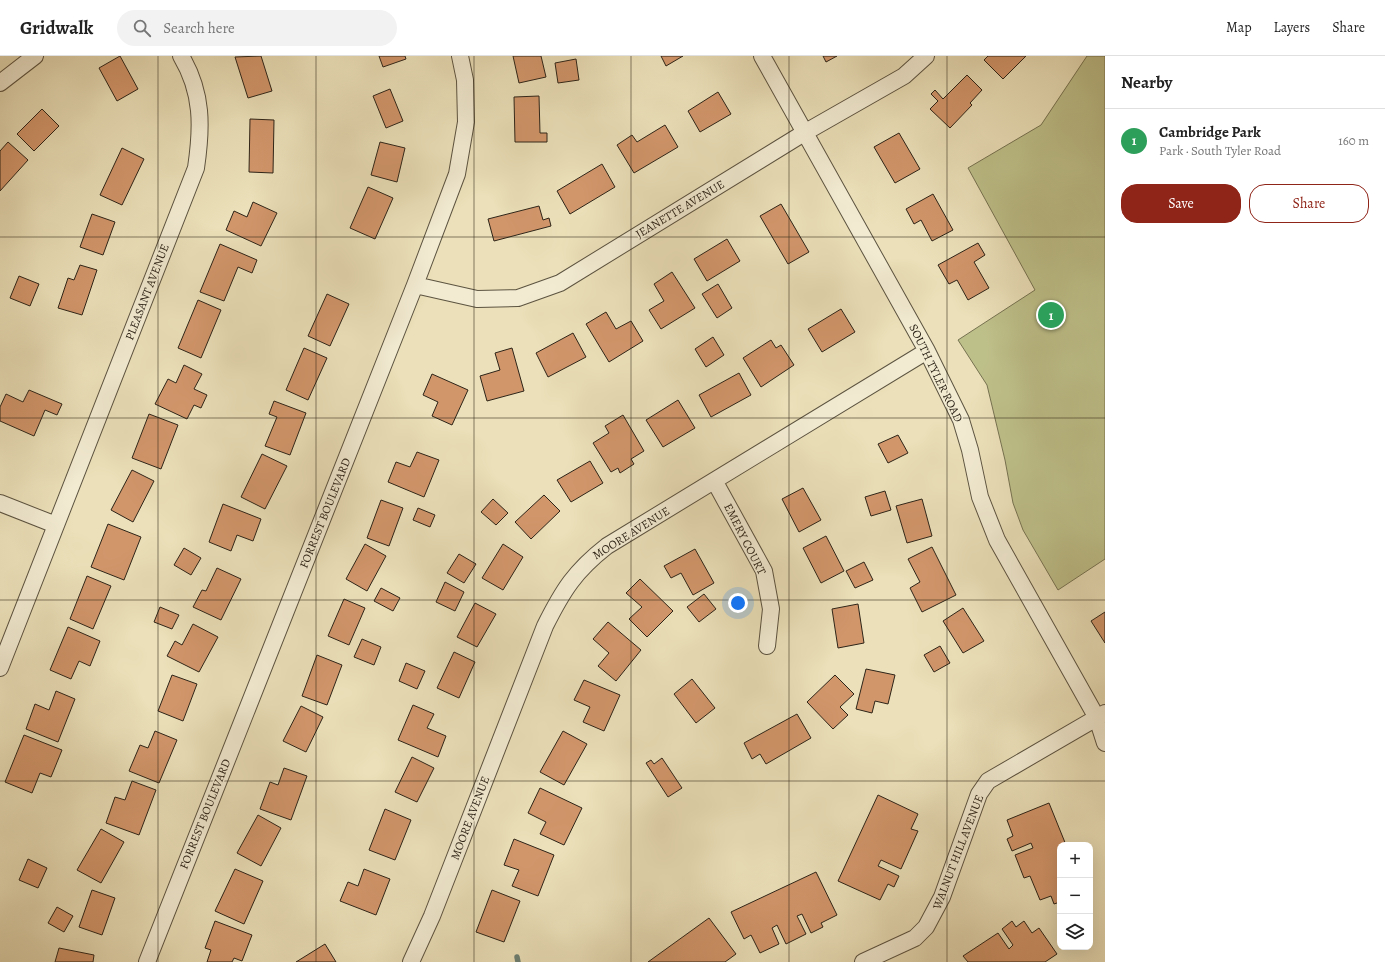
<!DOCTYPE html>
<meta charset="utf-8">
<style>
body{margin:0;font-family:Alegreya,serif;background:#f2f2f2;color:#222}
.controls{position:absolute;right:12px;bottom:12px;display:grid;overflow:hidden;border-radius:8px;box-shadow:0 4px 16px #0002}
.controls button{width:36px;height:36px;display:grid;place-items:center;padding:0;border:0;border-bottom:1px solid #e0e0e0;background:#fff;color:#222;font:20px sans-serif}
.you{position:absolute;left:738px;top:547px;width:14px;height:14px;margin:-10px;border:3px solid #fff;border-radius:50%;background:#1a73e8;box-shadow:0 0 0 6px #1a73e833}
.badge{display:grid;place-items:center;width:26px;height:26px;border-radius:50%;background:#8f2418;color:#fff;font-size:13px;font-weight:700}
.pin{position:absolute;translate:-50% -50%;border:2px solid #fff;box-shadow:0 1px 4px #0006}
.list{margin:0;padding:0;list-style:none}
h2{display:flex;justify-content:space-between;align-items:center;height:52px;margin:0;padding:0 16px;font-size:17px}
h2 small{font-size:13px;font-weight:400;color:#767676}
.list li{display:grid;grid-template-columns:26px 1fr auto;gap:12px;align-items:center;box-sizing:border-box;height:64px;padding:0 16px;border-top:1px solid #e0e0e0}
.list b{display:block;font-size:15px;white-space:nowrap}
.list p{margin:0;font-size:13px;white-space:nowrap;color:#767676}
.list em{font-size:13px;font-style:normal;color:#767676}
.actions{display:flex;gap:8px;padding:12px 16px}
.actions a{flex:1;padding:9px 0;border:1px solid #8f2418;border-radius:16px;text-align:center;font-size:14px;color:#8f2418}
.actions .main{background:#8f2418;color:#fff}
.icon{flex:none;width:22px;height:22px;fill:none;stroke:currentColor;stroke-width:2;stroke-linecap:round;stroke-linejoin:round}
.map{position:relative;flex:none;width:1105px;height:906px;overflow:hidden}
header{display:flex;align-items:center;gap:24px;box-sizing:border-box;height:56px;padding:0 20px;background:#fff;border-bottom:1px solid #e0e0e0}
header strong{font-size:19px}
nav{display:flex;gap:22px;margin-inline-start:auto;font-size:14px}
.search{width:280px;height:36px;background:#f2f2f2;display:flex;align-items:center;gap:10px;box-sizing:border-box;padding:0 14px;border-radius:22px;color:#767676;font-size:15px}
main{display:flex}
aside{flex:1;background:#fff}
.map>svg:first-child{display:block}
.green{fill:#bec08a;stroke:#767251}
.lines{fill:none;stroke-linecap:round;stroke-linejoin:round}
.stream{stroke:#6d8074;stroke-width:5.5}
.building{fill:#d2966b;stroke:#2d2418}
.minor-casing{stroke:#5c5340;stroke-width:18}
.minor{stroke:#f2ebd2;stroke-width:16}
.grid{fill:none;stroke:#2d2418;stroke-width:1;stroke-opacity:0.55}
.labels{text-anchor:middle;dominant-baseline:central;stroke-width:3;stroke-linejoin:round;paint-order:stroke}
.street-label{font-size:12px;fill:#2d2418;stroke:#f2ebd2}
</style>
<header>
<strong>Gridwalk</strong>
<div class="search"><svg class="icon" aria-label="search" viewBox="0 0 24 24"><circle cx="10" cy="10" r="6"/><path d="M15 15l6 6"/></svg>Search here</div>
<nav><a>Map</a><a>Layers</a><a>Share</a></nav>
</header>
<main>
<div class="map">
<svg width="1105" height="906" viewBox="0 0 1105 906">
<rect width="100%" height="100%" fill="#ebe0b9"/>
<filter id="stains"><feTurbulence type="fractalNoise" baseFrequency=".005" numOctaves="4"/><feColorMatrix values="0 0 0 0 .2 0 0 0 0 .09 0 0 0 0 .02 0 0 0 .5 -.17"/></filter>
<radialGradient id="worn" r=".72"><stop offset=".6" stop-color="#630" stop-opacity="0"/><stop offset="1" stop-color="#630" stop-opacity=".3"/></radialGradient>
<path class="green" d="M 1087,0 L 1105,0 L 1105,503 L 1058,534 L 1023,474 L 1013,447 L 1005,404 L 987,329 L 958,284 L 1035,234 L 968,112 L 1041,69 Z"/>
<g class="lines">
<path class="stream" d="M 517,901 L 518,906"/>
</g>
<path class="building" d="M 120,0 L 138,33 L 117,45 L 99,12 Z
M 261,0 L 272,35 L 248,42 L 235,1 Z
M 379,0 L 405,0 L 406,3 L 383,11 Z
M 513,0 L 541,0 L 546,21 L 519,27 Z
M 661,0 L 683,0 L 666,10 Z
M 823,0 L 837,0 L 826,6 Z
M 988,0 L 1026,0 L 1003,23 L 984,4 Z
M 576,3 L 579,24 L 558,27 L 555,7 Z
M 967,19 L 982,34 L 970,47 L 972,49 L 950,72 L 930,53 L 938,45 L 931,38 L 935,34 L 943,43 Z
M 390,33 L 403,65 L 386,72 L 373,40 Z
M 718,36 L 731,58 L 700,76 L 688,55 Z
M 539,40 L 540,77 L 547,77 L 547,86 L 515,86 L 514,41 Z
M 42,53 L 59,70 L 34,95 L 17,78 Z
M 250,63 L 274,64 L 273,117 L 249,116 Z
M 665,69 L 678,91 L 634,117 L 617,89 L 632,79 L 637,86 Z
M 899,77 L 920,113 L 895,127 L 874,91 Z
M 8,86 L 28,104 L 0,135 L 0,95 Z
M 380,86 L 405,92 L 397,126 L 371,119 Z
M 122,92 L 144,103 L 122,149 L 100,139 Z
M 602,108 L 615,131 L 570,158 L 557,135 Z
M 368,131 L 393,142 L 375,183 L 350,172 Z
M 933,138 L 953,174 L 932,185 L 921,164 L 914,168 L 906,153 Z
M 253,146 L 277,157 L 261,190 L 226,174 L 234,155 L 247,161 Z
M 781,148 L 809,196 L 788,208 L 760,160 Z
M 539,150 L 543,164 L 549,162 L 551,170 L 494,185 L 488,163 Z
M 92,158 L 115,166 L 103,199 L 80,191 Z
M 727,183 L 740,205 L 707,225 L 694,203 Z
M 978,187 L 985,199 L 974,206 L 989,232 L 968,244 L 957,224 L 949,228 L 938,209 Z
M 220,188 L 257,204 L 252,217 L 238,211 L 224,245 L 200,236 Z
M 80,209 L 97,214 L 82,259 L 58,252 L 68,222 L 74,224 Z
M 672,216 L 695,252 L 661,273 L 649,254 L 664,245 L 654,228 Z
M 19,220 L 39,228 L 30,250 L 10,242 Z
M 718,228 L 732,252 L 717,262 L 702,238 Z
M 327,238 L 349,248 L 330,290 L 308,280 Z
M 198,244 L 221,254 L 201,302 L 178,292 Z
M 841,253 L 855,276 L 822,296 L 808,273 Z
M 606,256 L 616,273 L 631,265 L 643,285 L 609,306 L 586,268 Z
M 573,277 L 586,301 L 548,321 L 536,297 Z
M 713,281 L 724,299 L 706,311 L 695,293 Z
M 771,284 L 776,292 L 781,289 L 794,309 L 761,331 L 743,302 Z
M 304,292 L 327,302 L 308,344 L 286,334 Z
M 512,292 L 524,335 L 487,345 L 480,320 L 500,314 L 495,297 Z
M 184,309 L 202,318 L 194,333 L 207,339 L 201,352 L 194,349 L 187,363 L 155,348 L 168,323 L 176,327 Z
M 739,317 L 751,339 L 711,361 L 699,339 Z
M 432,318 L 468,334 L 452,369 L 432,360 L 438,346 L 423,339 Z
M 29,334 L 62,348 L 57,359 L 45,354 L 34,380 L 0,365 L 0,351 L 6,338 L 23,346 Z
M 678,344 L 695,372 L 663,391 L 646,364 Z
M 274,345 L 306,357 L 290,399 L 265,390 L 277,361 L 269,358 Z
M 149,358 L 178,369 L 161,413 L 132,402 Z
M 623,359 L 644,395 L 631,403 L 634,408 L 620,417 L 618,412 L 611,416 L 593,387 L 609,377 L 605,370 Z
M 898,379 L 908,397 L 888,407 L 878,388 Z
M 417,396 L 439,404 L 424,441 L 388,426 L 396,406 L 410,411 Z
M 262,398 L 287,410 L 265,453 L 241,441 Z
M 590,405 L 603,427 L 571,446 L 557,424 Z
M 132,414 L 154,425 L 133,466 L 111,454 Z
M 803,432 L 821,464 L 799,476 L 782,443 Z
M 885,435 L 891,454 L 871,460 L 865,441 Z
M 544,439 L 560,455 L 531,483 L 515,466 Z
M 493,443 L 508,457 L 496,469 L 481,456 Z
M 922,443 L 932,480 L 907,487 L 896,450 Z
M 381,444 L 403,452 L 389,490 L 367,482 Z
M 223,448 L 261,463 L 253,485 L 237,479 L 231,495 L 209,486 Z
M 418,452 L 435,459 L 430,471 L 413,464 Z
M 108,468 L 141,481 L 124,524 L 91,511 Z
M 826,480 L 844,515 L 821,527 L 803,492 Z
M 365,488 L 386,500 L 367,535 L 346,523 Z
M 503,488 L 523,501 L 503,534 L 482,522 Z
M 932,491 L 956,539 L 922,556 L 910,532 L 920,526 L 908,503 Z
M 184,492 L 201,502 L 191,519 L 174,509 Z
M 695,493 L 714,527 L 693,539 L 681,517 L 671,522 L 664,510 Z
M 459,498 L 476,508 L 464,527 L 447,517 Z
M 864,506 L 873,524 L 855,532 L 846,515 Z
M 217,512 L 241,523 L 221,564 L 193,551 L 202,534 L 206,535 Z
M 87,520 L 111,530 L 93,573 L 70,563 Z
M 640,523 L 673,555 L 647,581 L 629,563 L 642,551 L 626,537 Z
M 445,526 L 464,536 L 455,555 L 436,546 Z
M 381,532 L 400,542 L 393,555 L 374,545 Z
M 704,538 L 716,553 L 699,566 L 687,551 Z
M 344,543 L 365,552 L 349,589 L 328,580 Z
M 475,547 L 496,558 L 477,591 L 457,581 Z
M 858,548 L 864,587 L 838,592 L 832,553 Z
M 160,551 L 179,559 L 172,573 L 154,566 Z
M 963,552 L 984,585 L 963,597 L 943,565 Z
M 1105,556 L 1105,587 L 1091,565 Z
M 608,566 L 641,594 L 616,625 L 598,610 L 609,597 L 593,583 Z
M 193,568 L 218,581 L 199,616 L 167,600 L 175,585 L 182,589 Z
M 68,571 L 100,585 L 90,610 L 79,605 L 71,623 L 50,614 Z
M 362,583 L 381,591 L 374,609 L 354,601 Z
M 940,590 L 950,607 L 934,616 L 924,599 Z
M 454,596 L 475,606 L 459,642 L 437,632 Z
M 317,599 L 342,609 L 327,649 L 302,640 Z
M 406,607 L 425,615 L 417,633 L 399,625 Z
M 866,613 L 895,619 L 888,648 L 875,645 L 872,657 L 856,653 Z
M 172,619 L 197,628 L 183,665 L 158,655 Z
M 835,619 L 854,638 L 840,651 L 848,659 L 833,673 L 807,646 Z
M 692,623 L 715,652 L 696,667 L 674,638 Z
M 584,624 L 620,639 L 604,675 L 583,666 L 590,651 L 574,644 Z
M 56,635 L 75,643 L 58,686 L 26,673 L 35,648 L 49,654 Z
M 413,649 L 434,658 L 427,672 L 446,680 L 438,701 L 398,684 Z
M 301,650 L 323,661 L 306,696 L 283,685 Z
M 797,658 L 811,682 L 766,708 L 760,698 L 752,703 L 744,687 Z
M 155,675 L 177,684 L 159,727 L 129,715 L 140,689 L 148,692 Z
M 563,675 L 587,688 L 564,729 L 540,716 Z
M 24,679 L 62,694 L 51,721 L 40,717 L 32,737 L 5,726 Z
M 412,701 L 434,712 L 417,746 L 395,736 Z
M 662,702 L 682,732 L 668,741 L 646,707 L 651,704 L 654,708 Z
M 284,712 L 307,720 L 291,764 L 260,753 L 270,726 L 278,729 Z
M 132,725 L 156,734 L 139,779 L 106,767 L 115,741 L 125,744 Z
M 540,732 L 582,752 L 564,789 L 540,778 L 546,766 L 528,757 Z
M 878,739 L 918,758 L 911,773 L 918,775 L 901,813 L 881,804 L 878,810 L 899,820 L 894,831 L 888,828 L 880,844 L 838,825 Z
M 1049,747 L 1066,789 L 1060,789 L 1060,846 L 1054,848 L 1051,840 L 1040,844 L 1030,820 L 1024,822 L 1015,799 L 1033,792 L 1031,787 L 1012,795 L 1007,783 L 1013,780 L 1007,764 Z
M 385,753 L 411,764 L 395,804 L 369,794 Z
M 258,759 L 281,772 L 261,810 L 237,797 Z
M 101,773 L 124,786 L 101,827 L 77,814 Z
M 514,783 L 554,799 L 538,840 L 512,830 L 519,814 L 504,809 Z
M 28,803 L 47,812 L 38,832 L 19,824 Z
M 235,813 L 263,825 L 244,868 L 215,855 Z
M 364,813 L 390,823 L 376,859 L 340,845 L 348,826 L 358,830 Z
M 816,816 L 837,859 L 821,867 L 823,871 L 811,877 L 802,858 L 797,860 L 806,878 L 786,888 L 777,869 L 772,872 L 779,888 L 760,897 L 751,879 L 744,883 L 731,856 Z
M 92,834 L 115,842 L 102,879 L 79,871 Z
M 492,834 L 520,845 L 504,886 L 476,876 Z
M 57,851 L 73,860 L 64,876 L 48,867 Z
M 709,862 L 736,898 L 725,906 L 648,906 Z
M 215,865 L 252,879 L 242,905 L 234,902 L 232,906 L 207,906 L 211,894 L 205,892 Z
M 1012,865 L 1016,871 L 1024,865 L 1032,877 L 1039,872 L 1057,898 L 1045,906 L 968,906 L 963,900 L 998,877 L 1009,893 L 1013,889 L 1002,873 Z
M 325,888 L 336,906 L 296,906 Z
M 59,892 L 94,899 L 93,906 L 55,906 Z"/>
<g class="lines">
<defs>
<path id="minor" d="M 762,0 L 927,295 L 961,364 L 970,394 L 980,441 L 997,484 L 1097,662 L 1105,687
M 0,27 L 35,0
M 415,229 L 477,243 L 518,242 L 560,227 L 804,77 L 904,20 L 926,0
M 715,426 L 764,515 L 771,553 L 767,590
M 0,447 L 56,469
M 0,612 L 196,112 C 202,71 203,37 181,0
M 147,906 L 415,229 L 457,118 L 466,66 L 465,24 L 460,0
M 411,906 L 432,860 L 545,570 C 563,534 575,515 607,490 L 927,295
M 863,906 L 915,882 L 926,871 L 942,841 L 979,738 L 988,725 L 1105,657"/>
</defs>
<use href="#minor" class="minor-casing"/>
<use href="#minor" class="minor"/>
</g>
<path class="grid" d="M 158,0 L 158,906M 316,0 L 316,906M 474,0 L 474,906M 631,0 L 631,906M 789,0 L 789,906M 947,0 L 947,906M 0,181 L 1105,181M 0,362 L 1105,362M 0,544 L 1105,544M 0,725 L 1105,725"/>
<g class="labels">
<g class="street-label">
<text transform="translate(680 153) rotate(-31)">JEANETTE AVENUE</text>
<text transform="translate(147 236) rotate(-69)">PLEASANT AVENUE</text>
<text transform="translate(936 317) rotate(64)">SOUTH TYLER ROAD</text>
<text transform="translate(325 457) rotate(-68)">FORREST BOULEVARD</text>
<text transform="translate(631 477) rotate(-32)">MOORE AVENUE</text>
<text transform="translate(745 483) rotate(63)">EMERY COURT</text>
<text transform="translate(205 758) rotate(-68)">FORREST BOULEVARD</text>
<text transform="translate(470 762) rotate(-69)">MOORE AVENUE</text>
<text transform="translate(958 796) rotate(-69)">WALNUT HILL AVENUE</text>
</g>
</g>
<rect width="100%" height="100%" filter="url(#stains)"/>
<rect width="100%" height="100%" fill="url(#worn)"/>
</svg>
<div class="controls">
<button>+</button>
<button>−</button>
<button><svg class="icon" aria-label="layers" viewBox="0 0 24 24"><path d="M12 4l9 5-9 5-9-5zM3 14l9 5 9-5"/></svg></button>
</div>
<div class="you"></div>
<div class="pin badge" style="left:1051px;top:259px;background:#2e9e5b">1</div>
</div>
<aside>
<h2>Nearby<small></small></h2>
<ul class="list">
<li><span class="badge" style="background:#2e9e5b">1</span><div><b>Cambridge Park</b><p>Park · South Tyler Road</p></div><em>160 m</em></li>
</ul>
<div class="actions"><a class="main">Save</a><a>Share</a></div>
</aside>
</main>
